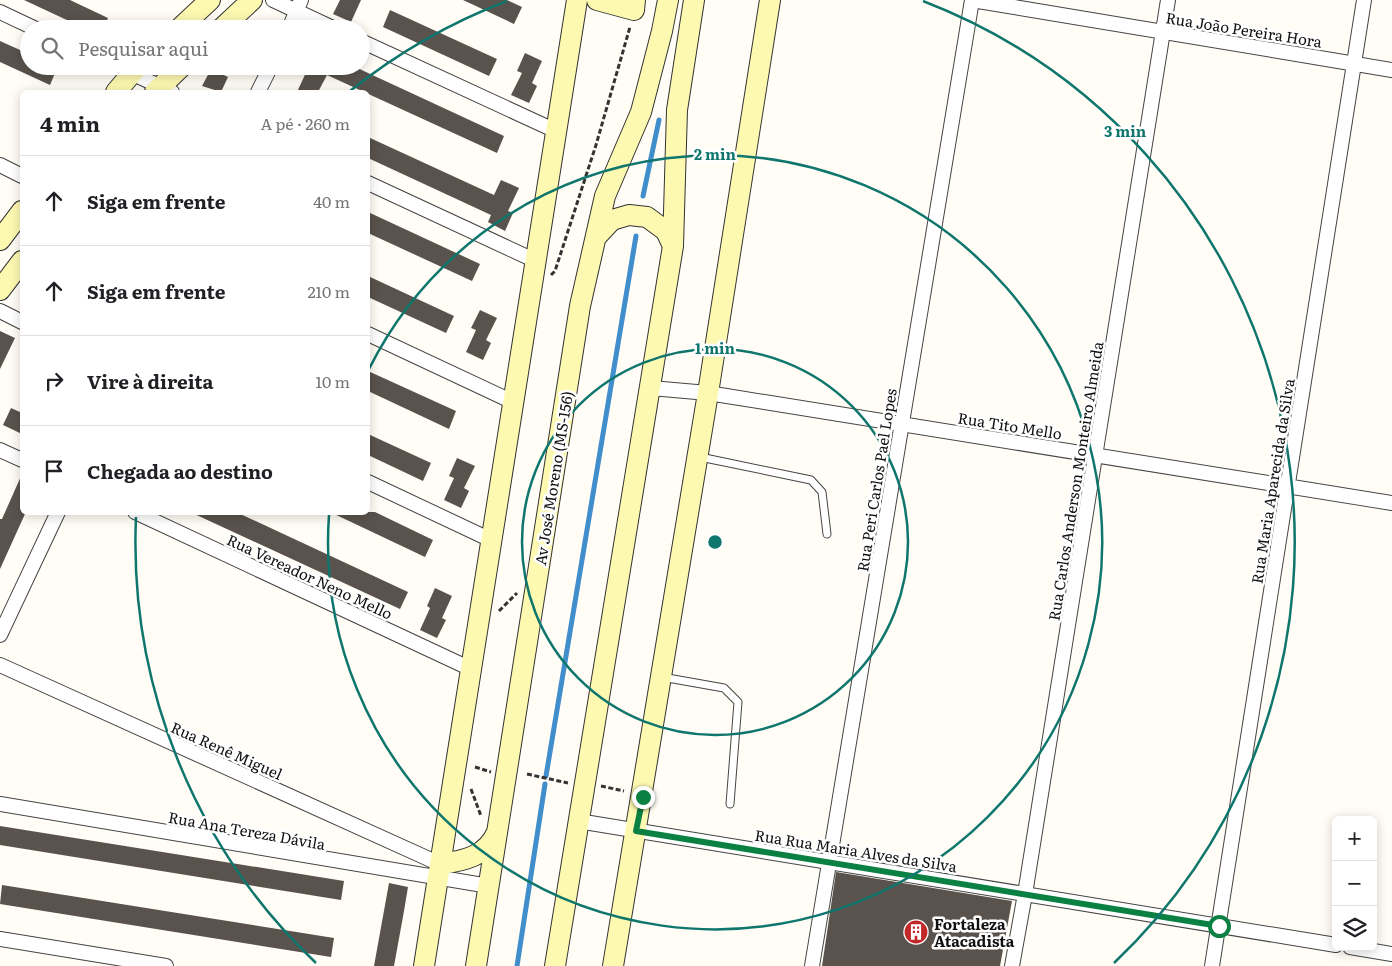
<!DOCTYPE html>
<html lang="pt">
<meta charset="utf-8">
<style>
body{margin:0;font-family:Literata,serif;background:#f2f2f2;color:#202124}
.controls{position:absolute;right:15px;bottom:15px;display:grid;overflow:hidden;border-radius:8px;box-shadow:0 2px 12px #0003}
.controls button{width:45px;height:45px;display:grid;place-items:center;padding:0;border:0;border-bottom:1px solid #e0e0e0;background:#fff;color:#202124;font:25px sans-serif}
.stop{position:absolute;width:15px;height:15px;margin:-11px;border:4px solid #0b8043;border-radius:50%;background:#fff}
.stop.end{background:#0b8043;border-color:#fff;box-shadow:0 1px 5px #0008}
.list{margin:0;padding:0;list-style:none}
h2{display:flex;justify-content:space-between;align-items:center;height:65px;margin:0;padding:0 20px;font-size:21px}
h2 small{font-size:16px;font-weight:400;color:#757577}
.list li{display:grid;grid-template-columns:32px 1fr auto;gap:15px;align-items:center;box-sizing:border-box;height:90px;padding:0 20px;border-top:1px solid #e0e0e0}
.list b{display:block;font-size:19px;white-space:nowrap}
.list em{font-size:16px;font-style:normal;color:#757577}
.icon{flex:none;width:28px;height:28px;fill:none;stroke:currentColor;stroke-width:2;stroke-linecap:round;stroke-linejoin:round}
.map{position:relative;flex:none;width:1392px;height:966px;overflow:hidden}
.search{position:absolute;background:#fff;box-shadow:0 2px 12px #0003;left:20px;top:20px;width:350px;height:55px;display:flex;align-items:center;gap:12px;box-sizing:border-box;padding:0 18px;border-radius:28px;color:#757577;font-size:19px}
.panel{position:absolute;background:#fff;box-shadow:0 2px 12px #0003;left:20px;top:90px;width:350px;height:425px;border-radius:8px}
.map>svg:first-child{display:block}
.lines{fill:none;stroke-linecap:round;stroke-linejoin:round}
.stream{stroke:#418ecd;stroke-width:5}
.building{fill:#5a534d}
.lane-casing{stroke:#444;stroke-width:9}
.street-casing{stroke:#444;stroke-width:16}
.secondary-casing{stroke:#333;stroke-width:22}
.path{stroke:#333;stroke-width:3;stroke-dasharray:5 2.5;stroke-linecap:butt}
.lane{stroke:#fff;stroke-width:7}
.street{stroke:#fff;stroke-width:14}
.secondary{stroke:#fef9b1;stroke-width:20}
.route{stroke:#0b8043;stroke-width:6}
.ring{fill:none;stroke:#0f766e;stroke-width:2.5}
.labels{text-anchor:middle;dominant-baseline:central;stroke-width:5;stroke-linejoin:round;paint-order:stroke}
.street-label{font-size:15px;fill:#111;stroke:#fff}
.poi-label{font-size:15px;font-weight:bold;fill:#111;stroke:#fff;text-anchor:start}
.centre{fill:#0f766e;stroke:#fff;stroke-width:2.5}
.ring-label{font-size:15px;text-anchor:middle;font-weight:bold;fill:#0f766e;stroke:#fff;stroke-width:5;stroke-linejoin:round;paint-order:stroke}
</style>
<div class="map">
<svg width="1392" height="966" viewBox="0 0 1392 966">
<rect width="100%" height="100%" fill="#fffdf5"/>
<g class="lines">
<path class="stream" d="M 643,196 L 659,120
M 546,776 L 636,236
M 517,966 L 545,784"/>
</g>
<path class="building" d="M 24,0 L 70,0 L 108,18 L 103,29 L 86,29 Z
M 340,0 L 361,0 L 351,22 L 333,14 Z
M 463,0 L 507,0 L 522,7 L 514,24 Z
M 390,10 L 497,59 L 489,76 L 383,27 Z
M 0,41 L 29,54 L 29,66 L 58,66 L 50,85 L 0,62 Z
M 525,53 L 542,61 L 532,83 L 537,86 L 529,103 L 511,95 L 522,73 L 517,71 Z
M 309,66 L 353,66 L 504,136 L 497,153 L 327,75 L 318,92 L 297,92 Z
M 211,69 L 228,77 L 221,92 L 202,86 Z
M 368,137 L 494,195 L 501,180 L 519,188 L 508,211 L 513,213 L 505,231 L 488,222 L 491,215 L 368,158 Z
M 368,212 L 480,264 L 472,281 L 368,233 Z
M 368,276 L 454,316 L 446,333 L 368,297 Z
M 480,310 L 497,318 L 486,340 L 491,343 L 483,360 L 466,352 L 476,330 L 471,328 Z
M 0,331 L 15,338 L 0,369 Z
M 368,371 L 456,411 L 449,429 L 368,391 Z
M 11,408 L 22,413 L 22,434 L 3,425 Z
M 368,434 L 431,463 L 423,481 L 368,455 Z
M 457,458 L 475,466 L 464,488 L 469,491 L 461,508 L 444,500 L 454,478 L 449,476 Z
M 22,474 L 22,512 L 25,514 L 0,569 L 0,519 L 2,519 Z
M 190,512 L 236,512 L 408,592 L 400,609 Z
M 330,512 L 375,512 L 433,540 L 425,557 Z
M 435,588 L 452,596 L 442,618 L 446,620 L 437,638 L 420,630 L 430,608 L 427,606 Z
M 0,826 L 344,881 L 341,900 L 0,845 Z
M 836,872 L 1012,901 L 1000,966 L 822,966 Z
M 389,883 L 408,887 L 404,911 L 394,966 L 374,966 Z
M 2,885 L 334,938 L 331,957 L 0,904 Z"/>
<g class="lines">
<defs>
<path id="lane" d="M 700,457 L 811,480 L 822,492 L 827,534
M 662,677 L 724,688 L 738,702 L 730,804"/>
<path id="street" d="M 273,0 L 335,29
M 972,0 L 1392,70
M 0,12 L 36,29
M 289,29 L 301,0
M 361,41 L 556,131
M 116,66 L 172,92
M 258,92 L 271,66
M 0,165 L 22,176
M 368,183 L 536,261
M 0,311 L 22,322
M 368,334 L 513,402
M 651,388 L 708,393 L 1392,503
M 0,450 L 22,460
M 368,482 L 491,540
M 135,512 L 471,669
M 0,635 L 58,512
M 0,665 L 440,864
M 0,804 L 489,886
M 578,821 L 1336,945
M 0,939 L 166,966
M 1350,947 L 1392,954
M 812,966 L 972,0
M 1012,966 L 1025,894 L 1168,0
M 1212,966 L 1364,0"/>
<path id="secondary" d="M 597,0 L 634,10 L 635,0
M 179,29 L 210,0
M 221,29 L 252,0
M 116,92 L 138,66
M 155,92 L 182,66
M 597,236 L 612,220 L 629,215 L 647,217 L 666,231 L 673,246
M 0,240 L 22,211
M 0,290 L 22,261
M 440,864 C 464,861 487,856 497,832
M 424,966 L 577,0
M 476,966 L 580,306 L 605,196 L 641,112 L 662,31 L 668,0
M 555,966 L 673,246 L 677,110 L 694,0
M 613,966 L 708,393 L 770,0"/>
</defs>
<use href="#lane" class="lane-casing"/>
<use href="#street" class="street-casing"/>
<use href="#secondary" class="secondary-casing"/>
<path class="path" d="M 551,275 L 555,271 L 596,145 L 630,27
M 499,611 L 517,593
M 475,767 L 491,772
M 527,774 L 568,783
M 601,786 L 624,791
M 471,789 L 481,816"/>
<use href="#lane" class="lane"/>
<use href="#street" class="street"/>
<use href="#secondary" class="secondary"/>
</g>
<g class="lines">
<path class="route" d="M 643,797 L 636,831 L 1219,926"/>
</g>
<g class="ring">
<circle cx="715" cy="542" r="193"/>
<path d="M369 369A387 387 0 1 1 329 515"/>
<path d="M316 963A580 580 0 0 1 136 517M350 91A580 580 0 0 1 507 1M923 1A580 580 0 0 1 1114 963"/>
</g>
<defs>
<symbol id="building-disc" viewBox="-11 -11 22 22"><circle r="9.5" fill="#c12828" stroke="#fff"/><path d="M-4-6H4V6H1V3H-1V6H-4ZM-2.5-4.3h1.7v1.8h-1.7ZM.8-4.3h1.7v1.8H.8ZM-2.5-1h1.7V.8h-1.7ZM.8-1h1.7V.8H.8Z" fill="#fff"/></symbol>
</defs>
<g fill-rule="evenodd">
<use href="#building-disc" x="902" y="918" width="28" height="28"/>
</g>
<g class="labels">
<g class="street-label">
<text transform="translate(1244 29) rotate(9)">Rua João Pereira Hora</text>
<text transform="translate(1010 425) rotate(9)">Rua Tito Mello</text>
<text transform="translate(553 478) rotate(-81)">Av José Moreno (MS-156)</text>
<text transform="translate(876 480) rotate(-81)">Rua Peri Carlos Pael Lopes</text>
<text transform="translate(1075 481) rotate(-81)">Rua Carlos Anderson Monteiro Almeida</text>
<text transform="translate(1272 481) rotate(-81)">Rua Maria Aparecida da Silva</text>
<text transform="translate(310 576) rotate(25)">Rua Vereador Neno Mello</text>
<text transform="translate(227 750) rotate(24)">Rua Renê Miguel</text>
<text transform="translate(247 830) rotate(10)">Rua Ana Tereza Dávila</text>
<text transform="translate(856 850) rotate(9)">Rua Rua Maria Alves da Silva</text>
</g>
<g class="poi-label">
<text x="934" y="923">Fortaleza<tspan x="934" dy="17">Atacadista</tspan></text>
</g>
</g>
<circle cx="715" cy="542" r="8" class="centre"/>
<g class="ring-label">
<text x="1125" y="137">3 min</text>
<text x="715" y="160">2 min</text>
<text x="715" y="354">1 min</text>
</g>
</svg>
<div class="controls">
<button>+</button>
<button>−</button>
<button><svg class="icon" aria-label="layers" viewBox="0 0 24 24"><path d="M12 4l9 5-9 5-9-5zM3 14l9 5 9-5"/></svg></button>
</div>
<div class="stop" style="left:1219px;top:926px"></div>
<div class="stop end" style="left:643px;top:797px"></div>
<div class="search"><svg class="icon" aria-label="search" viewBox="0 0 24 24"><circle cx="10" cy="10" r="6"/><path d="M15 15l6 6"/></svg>Pesquisar aqui</div>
<section class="panel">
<h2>4 min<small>A pé · 260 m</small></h2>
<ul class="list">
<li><svg class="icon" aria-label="ahead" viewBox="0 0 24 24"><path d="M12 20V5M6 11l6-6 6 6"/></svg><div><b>Siga em frente</b></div><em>40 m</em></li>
<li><svg class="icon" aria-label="ahead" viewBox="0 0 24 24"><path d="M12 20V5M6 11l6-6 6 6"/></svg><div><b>Siga em frente</b></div><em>210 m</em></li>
<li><svg class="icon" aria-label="right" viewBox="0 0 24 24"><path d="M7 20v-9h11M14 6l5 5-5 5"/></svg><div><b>Vire à direita</b></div><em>10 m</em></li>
<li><svg class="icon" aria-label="arrive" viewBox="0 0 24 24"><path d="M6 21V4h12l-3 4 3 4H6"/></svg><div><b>Chegada ao destino</b></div></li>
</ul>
</section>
</div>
